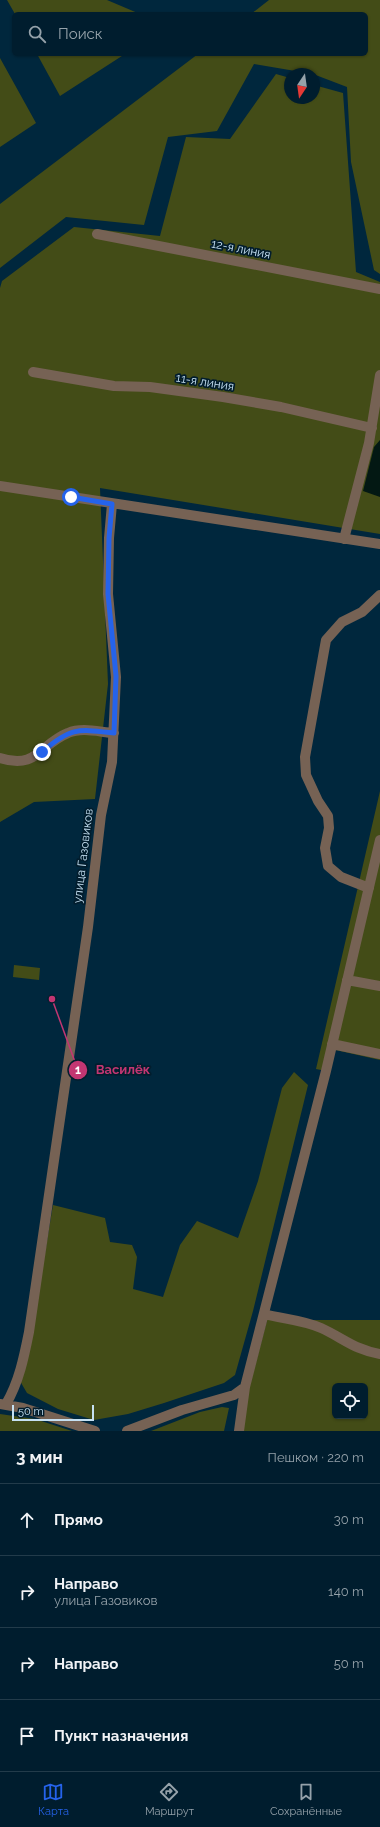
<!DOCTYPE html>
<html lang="ru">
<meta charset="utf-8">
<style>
body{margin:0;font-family:Raleway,sans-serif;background:#0e2a3a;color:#f1f3f6}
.controls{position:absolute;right:12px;bottom:12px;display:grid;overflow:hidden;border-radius:6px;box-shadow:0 1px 3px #0004}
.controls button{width:36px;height:36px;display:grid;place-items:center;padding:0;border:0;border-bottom:1px solid #223b4a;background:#001d2e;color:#f1f3f6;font:20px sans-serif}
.compass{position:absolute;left:284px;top:68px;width:36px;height:36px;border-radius:50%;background:#001d2e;box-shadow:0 1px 3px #0004;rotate:193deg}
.scale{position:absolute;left:12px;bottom:10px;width:82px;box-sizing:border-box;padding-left:4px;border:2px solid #c6e1f3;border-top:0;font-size:11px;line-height:14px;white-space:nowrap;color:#c6e1f3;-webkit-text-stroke:3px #021d2d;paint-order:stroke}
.stop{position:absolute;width:12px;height:12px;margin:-9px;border:3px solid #2563eb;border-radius:50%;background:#fff}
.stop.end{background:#2563eb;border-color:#fff;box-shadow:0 1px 4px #0008}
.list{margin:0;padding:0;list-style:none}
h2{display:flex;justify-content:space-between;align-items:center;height:52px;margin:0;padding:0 16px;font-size:17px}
h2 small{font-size:13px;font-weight:400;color:#95a2aa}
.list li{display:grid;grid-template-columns:26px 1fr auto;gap:12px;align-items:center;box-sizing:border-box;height:72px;padding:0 16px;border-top:1px solid #223b4a}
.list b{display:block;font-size:15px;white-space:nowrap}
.list p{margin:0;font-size:13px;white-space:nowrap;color:#95a2aa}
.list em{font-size:13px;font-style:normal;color:#95a2aa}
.icon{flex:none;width:22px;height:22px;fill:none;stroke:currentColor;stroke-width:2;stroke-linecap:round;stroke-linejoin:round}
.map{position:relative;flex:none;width:380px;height:1431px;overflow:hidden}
.search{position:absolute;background:#001d2e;box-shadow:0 1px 3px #0004;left:12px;right:12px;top:12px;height:44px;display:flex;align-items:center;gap:10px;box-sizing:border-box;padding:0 14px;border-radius:6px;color:#95a2aa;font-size:15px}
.sheet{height:340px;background:#001d2e}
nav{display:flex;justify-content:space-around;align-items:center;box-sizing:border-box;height:56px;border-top:1px solid #223b4a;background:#001d2e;font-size:11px;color:#95a2aa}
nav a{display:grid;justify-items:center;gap:2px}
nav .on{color:#2563eb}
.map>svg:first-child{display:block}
.green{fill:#434c17;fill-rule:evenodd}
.water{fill:#031813}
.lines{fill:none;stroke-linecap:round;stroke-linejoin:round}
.minor{stroke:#766254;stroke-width:10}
.route{stroke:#2563eb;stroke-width:5}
.labels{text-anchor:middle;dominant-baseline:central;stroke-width:3.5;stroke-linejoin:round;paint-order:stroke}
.street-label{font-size:12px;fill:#c6e1f3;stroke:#021d2d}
.leader{fill:none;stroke:#c33672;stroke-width:1.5}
.callout-dot{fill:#c33672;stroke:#021d2d;stroke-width:1.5}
.mark-label{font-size:12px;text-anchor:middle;font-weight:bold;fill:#fff}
.callout-label{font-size:13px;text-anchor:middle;font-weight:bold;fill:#c33672;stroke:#021d2d;stroke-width:3.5;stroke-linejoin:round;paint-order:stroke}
</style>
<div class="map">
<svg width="380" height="1431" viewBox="0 0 380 1431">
<rect width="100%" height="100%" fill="#00273d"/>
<path class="green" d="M 7,0 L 107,0 L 140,14 L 15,14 Z
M 269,0 L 380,0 L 380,274 L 374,270 L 351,162 L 347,87 L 313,74 L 254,64 L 217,131 L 168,137 L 144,225 L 66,217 L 0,268 L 0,204 L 198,54 L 366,54 L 366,14 L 251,14 Z
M 37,54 L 125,54 L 60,96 Z
M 0,58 L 36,123 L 0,147 Z
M 276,74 L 290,78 L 290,98 L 314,98 L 314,85 L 343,93 L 356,272 L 380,282 L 380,534 L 100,488 L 108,684 L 95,799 L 34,802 L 0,822 L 0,288 L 2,281 L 74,227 L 160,236 L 186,137 L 230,139 Z
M 380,791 L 380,1060 L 331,1049 L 326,1071 L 316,1069 Z
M 14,965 L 40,968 L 39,980 L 13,977 Z
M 294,1072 L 308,1085 L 253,1311 L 235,1375 L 224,1383 L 164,1403 L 128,1414 L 94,1420 L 58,1409 L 27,1393 L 20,1381 L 30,1343 L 53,1205 L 105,1218 L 110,1242 L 132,1245 L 137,1257 L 133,1289 L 163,1297 L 180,1245 L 197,1221 L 238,1238 L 258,1181 L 282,1088 Z
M 267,1320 L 380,1320 L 380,1431 L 238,1431 ZM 335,1386 L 365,1386 L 365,1416 L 335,1416 Z
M 222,1407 L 229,1408 L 224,1431 L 151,1431 L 200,1412 Z
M 0,1414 L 35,1419 L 72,1431 L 0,1431 Z"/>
<path class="water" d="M 380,440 L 380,497 L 363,491 L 374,447 Z"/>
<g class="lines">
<path class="minor" d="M 97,234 L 380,289
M 33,372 L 114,386 L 150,387 L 223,397 L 281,407 L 372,428
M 0,486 L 380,544
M 344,539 L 369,443 L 380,375
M 0,758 C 37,770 40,744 68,733 C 82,727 99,732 114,733
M 369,888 L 341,877 L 328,866 L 325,848 L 329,828 L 328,816 L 318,801 L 306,775 L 305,757 L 326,640 L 342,622 L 362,612 L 380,595
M 347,980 L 380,986
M 332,1044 L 380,1054
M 264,1314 C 283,1319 303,1320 321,1328 C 343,1338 355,1350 380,1354
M 0,1404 L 23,1408 L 95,1431
M 6,1404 C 19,1382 24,1357 29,1332 L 88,927 L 101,815 L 112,762 L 116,677 L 108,594 L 109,538 L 112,504
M 127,1431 L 182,1410 L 234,1395 L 245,1387 L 326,1071 L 380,840
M 239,1431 L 245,1387"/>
</g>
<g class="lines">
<path class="route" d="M 42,752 C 71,727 78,729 114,733 L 116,676 L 108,594 L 109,538 L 112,504 L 71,497"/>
</g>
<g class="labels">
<g class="street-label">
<text transform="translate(241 249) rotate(11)">12-я линия</text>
<text transform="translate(205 382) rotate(9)">11-я линия</text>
<text transform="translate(83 856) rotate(-83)">улица Газовиков</text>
</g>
</g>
<path class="leader" d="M52 999L78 1070"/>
<g class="callout-dot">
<circle cx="52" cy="999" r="4"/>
<circle cx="78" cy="1070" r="10"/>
</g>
<g class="mark-label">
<text x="78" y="1074">1</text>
</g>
<g class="callout-label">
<text x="123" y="1074">Василёк</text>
</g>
</svg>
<div class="controls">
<button><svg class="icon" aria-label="locate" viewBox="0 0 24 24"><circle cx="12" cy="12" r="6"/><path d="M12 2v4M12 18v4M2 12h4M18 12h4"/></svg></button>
</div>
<svg class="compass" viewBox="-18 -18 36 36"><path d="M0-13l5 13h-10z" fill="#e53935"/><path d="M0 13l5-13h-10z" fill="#95a2aa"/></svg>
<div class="scale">50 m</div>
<div class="stop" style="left:71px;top:497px"></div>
<div class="stop end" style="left:42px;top:752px"></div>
<div class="search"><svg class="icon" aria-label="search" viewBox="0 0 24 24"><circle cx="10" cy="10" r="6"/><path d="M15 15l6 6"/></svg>Поиск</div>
</div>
<section class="sheet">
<h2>3 мин<small>Пешком · 220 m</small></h2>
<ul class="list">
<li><svg class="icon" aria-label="ahead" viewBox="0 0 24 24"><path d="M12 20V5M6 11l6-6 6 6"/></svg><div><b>Прямо</b></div><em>30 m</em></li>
<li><svg class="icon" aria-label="right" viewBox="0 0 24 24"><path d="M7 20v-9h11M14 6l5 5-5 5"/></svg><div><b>Направо</b><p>улица Газовиков</p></div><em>140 m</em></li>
<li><svg class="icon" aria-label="right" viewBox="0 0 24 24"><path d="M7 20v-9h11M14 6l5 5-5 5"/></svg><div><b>Направо</b></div><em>50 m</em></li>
<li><svg class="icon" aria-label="arrive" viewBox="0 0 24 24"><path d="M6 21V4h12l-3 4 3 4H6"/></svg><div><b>Пункт назначения</b></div></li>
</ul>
</section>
<nav>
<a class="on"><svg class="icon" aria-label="map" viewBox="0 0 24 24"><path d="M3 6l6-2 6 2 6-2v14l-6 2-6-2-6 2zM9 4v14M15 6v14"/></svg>Карта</a>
<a><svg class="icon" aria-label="directions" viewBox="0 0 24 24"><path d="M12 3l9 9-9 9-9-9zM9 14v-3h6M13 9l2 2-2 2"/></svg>Маршрут</a>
<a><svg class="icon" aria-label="saved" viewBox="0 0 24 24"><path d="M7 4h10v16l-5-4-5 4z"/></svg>Сохранённые</a>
</nav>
